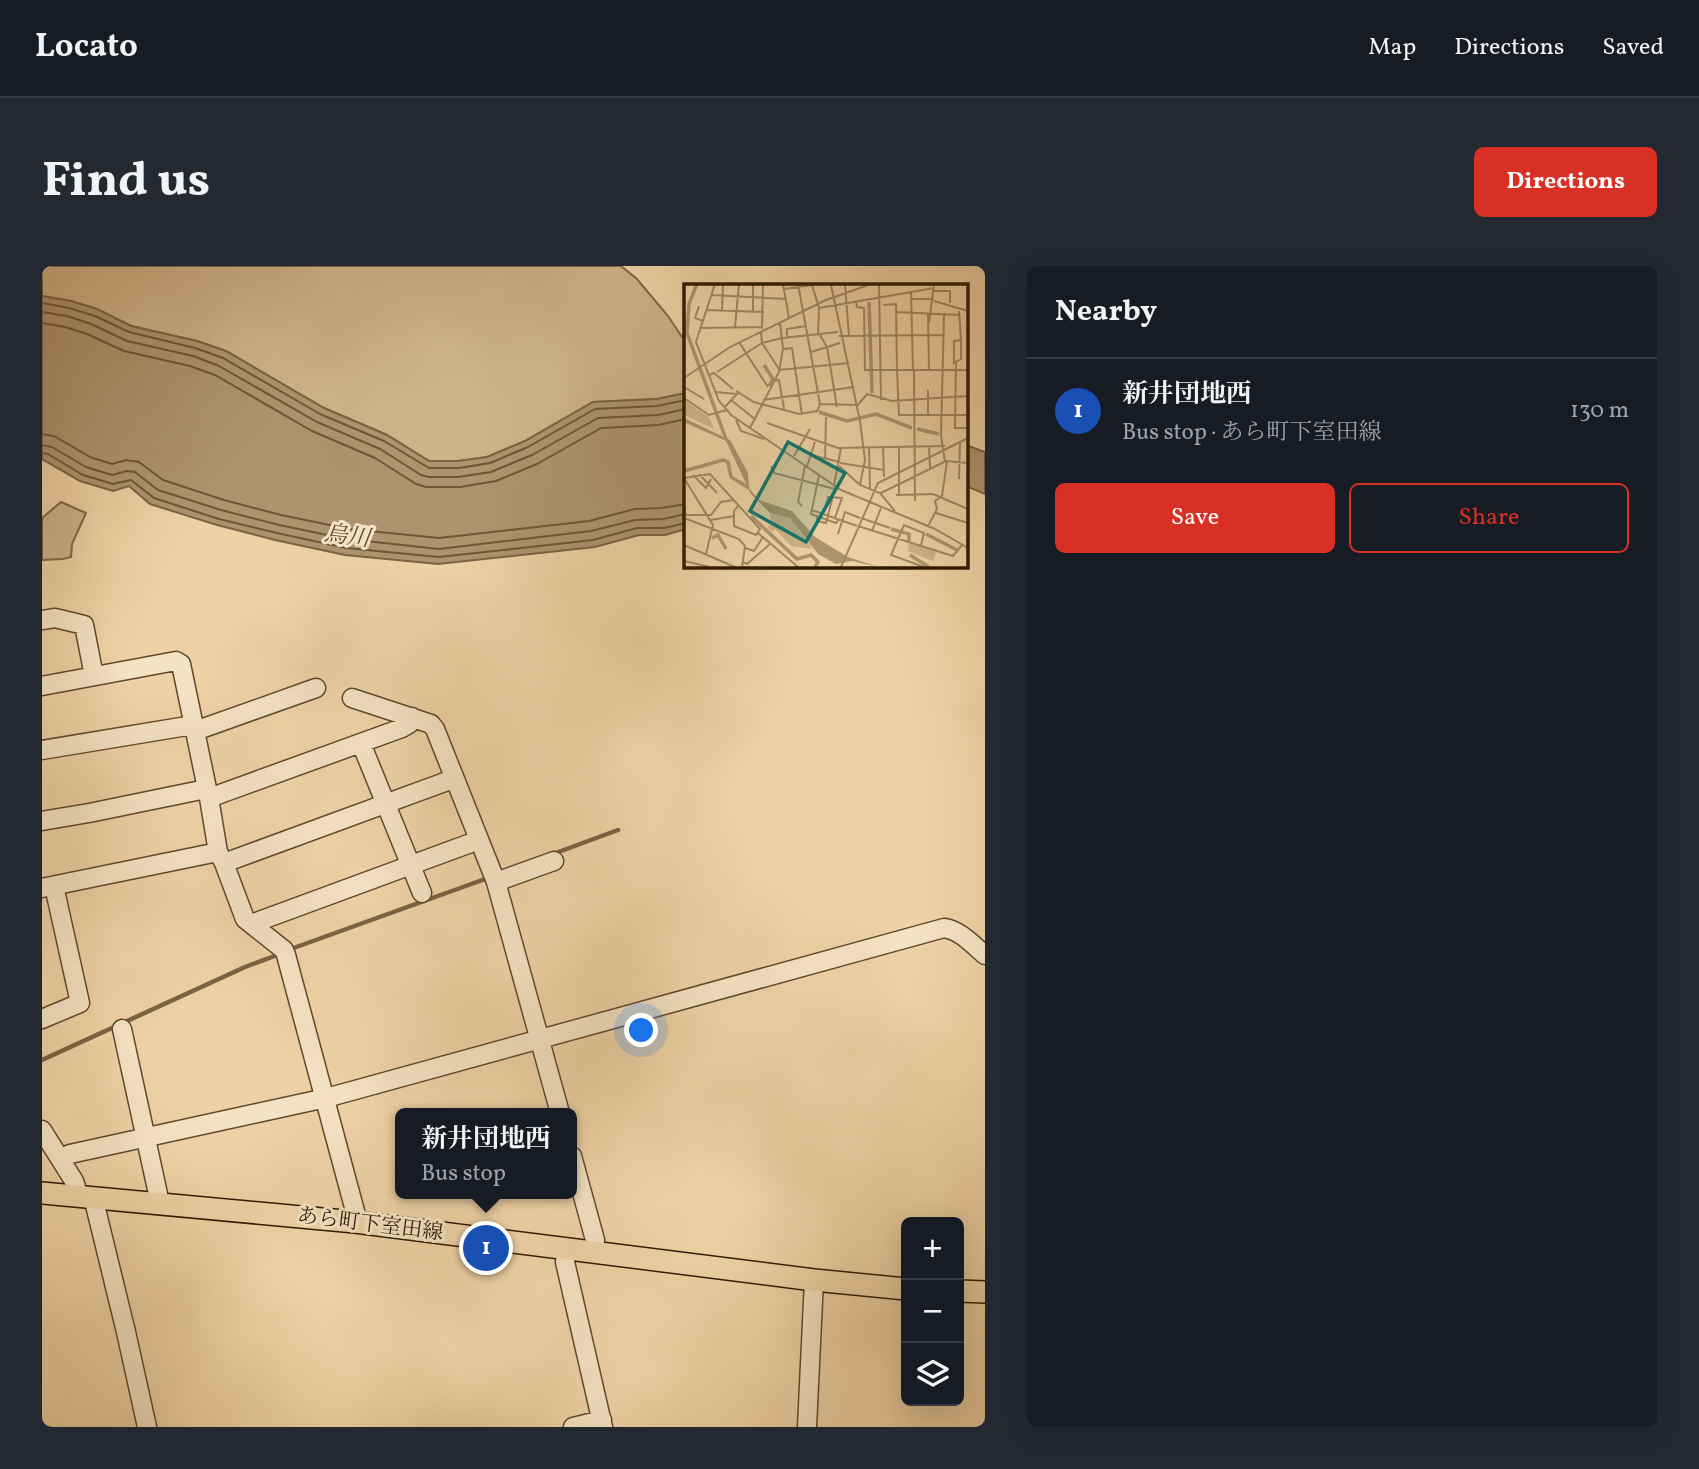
<!DOCTYPE html>
<meta charset="utf-8">
<style>
body{margin:0;font-family:Vollkorn,"Noto Serif JP",serif;background:#242831;color:#f1f3f6}
.controls{position:absolute;right:21px;bottom:21px;display:grid;overflow:hidden;border-radius:10px;box-shadow:0 7px 28px #0002}
.controls button{width:63px;height:63px;display:grid;place-items:center;padding:0;border:0;border-bottom:2px solid #363941;background:#171b24;color:#f1f3f6;font:35px sans-serif}
.you{position:absolute;left:600px;top:765px;width:24px;height:24px;margin:-18px;border:5px solid #fff;border-radius:50%;background:#1a73e8;box-shadow:0 0 0 10px #1a73e833}
.badge{display:grid;place-items:center;width:46px;height:46px;border-radius:50%;background:#d93025;color:#fff;font-size:23px;font-weight:700}
.pin{position:absolute;translate:-50% -50%;border:4px solid #fff;box-shadow:0 2px 7px #0006}
.popup{position:absolute;left:353px;top:842px;width:182px;height:91px;box-sizing:border-box;display:grid;place-content:center;border-radius:10px;background:#171b24;filter:drop-shadow(0 2px 5px #0005);font-size:23px;white-space:nowrap;color:#9ea1a6}
.popup b{font-size:26px;color:#f1f3f6}
.popup::after{content:'';position:absolute;left:50%;top:100%;margin-left:-14px;border:14px solid transparent;border-top-color:#171b24}
.list{margin:0;padding:0;list-style:none}
h2{display:flex;justify-content:space-between;align-items:center;height:91px;margin:0;padding:0 28px;font-size:30px}
h2 small{font-size:23px;font-weight:400;color:#9ea1a6}
.list li{display:grid;grid-template-columns:46px 1fr auto;gap:21px;align-items:center;box-sizing:border-box;height:105px;padding:0 28px;border-top:2px solid #363941}
.list b{display:block;font-size:26px;white-space:nowrap}
.list p{margin:0;font-size:23px;white-space:nowrap;color:#9ea1a6}
.list em{font-size:23px;font-style:normal;color:#9ea1a6}
.actions{display:flex;gap:14px;padding:21px 28px}
.actions a{flex:1;padding:16px 0;border:2px solid #d93025;border-radius:10px;text-align:center;font-size:24px;color:#d93025}
.actions .main{background:#d93025;color:#fff}
.icon{flex:none;width:38px;height:38px;fill:none;stroke:currentColor;stroke-width:2;stroke-linecap:round;stroke-linejoin:round}
.map{position:relative;flex:none;width:943px;height:1161px;overflow:hidden;border-radius:10px}
header{display:flex;align-items:center;gap:42px;box-sizing:border-box;height:98px;padding:0 35px;background:#171b24;border-bottom:2px solid #363941}
header strong{font-size:33px}
nav{display:flex;gap:38px;margin-inline-start:auto;font-size:24px}
.intro{display:flex;align-items:center;justify-content:space-between;box-sizing:border-box;height:168px;padding:0 42px}
h1{margin:0;font-size:49px}
.button{padding:18px 32px;border-radius:10px;background:#d93025;color:#fff;font-size:24px;font-weight:700}
main{display:flex;gap:42px;padding:0 42px}
aside{flex:1;background:#171b24;border-radius:10px;box-shadow:0 7px 28px #0002}
.map>svg:first-child{display:block}
.green{fill:#ceb389;stroke:#7e6646;stroke-width:2}
.water{fill:#ad936e;stroke:#7b6343;stroke-width:2}
.lines{fill:none;stroke-linecap:round;stroke-linejoin:round}
.shore{stroke:#6e5638;stroke-width:2}
.stream{stroke:#7b6343;stroke-width:4.5}
.minor-casing{stroke:#5f482c;stroke-width:21}
.major-casing{stroke:#2f1a03;stroke-width:24}
.minor{stroke:#f4e2c4;stroke-width:18}
.major{stroke:#eed2a5;stroke-width:21}
.labels{text-anchor:middle;dominant-baseline:central;stroke-width:6;stroke-linejoin:round;paint-order:stroke}
.street-label{font-size:21px;fill:#2f1a03;stroke:#f4e2c4}
.water-label{font-size:23px;font-style:italic;fill:#614a2e;stroke:#f4e2c4}
.inset-river{fill:none;stroke:#ad936e;stroke-width:3.5}
.inset-road{fill:none;stroke:#a28864;stroke-width:2}
.view{fill:#0f766e;fill-opacity:0.15;stroke:#0f766e;stroke-width:3.5}
.inset-edge{fill:none;stroke:#2f1a03;stroke-width:3.5}
</style>
<header>
<strong>Locato</strong>
<nav><a>Map</a><a>Directions</a><a>Saved</a></nav>
</header>
<div class="intro"><h1>Find us</h1><a class="button">Directions</a></div>
<main>
<div class="map">
<svg width="943" height="1161" viewBox="0 0 943 1161">
<rect width="100%" height="100%" fill="#eed2a5"/>
<filter id="stains"><feTurbulence type="fractalNoise" baseFrequency=".00286" numOctaves="4"/><feColorMatrix values="0 0 0 0 .2 0 0 0 0 .09 0 0 0 0 .02 0 0 0 .5 -.17"/></filter>
<radialGradient id="worn" r=".72"><stop offset=".6" stop-color="#630" stop-opacity="0"/><stop offset="1" stop-color="#630" stop-opacity=".3"/></radialGradient>
<path class="green" d="M 0,0 L 579,0 L 595,13 L 626,50 L 644,77 L 644,127 L 615,133 L 551,136 L 483,175 L 445,191 L 416,195 L 387,195 L 345,169 L 282,142 L 184,85 L 155,75 L 89,60 L 55,43 L 29,35 L 0,30 Z
M 19,236 L 44,247 L 30,278 L 29,291 L 21,293 L 0,294 L 0,252 Z"/>
<path class="water" d="M 0,30 L 29,35 L 55,43 L 89,60 L 155,75 L 184,85 L 282,142 L 345,169 L 387,195 L 416,195 L 445,191 L 483,175 L 551,136 L 615,133 L 644,127 L 644,263 L 623,269 L 597,269 L 553,281 L 396,298 L 303,289 L 233,274 L 175,259 L 108,238 L 87,220 L 71,225 L 38,215 L 0,193 Z
M 924,179 L 943,186 L 943,228 L 924,220 Z"/>
<g class="lines">
<path class="shore" d="M 0,37 L 27,42 L 53,50 L 87,66 L 153,82 L 181,92 L 278,148 L 342,175 L 387,202 L 417,202 L 448,197 L 486,181 L 553,143 L 615,140 L 644,134
M 0,46 L 25,50 L 49,58 L 85,75 L 151,90 L 177,100 L 275,156 L 338,183 L 379,209 L 387,211 L 416,211 L 449,206 L 490,189 L 556,152 L 616,149 L 644,143
M 0,57 L 23,61 L 45,68 L 82,85 L 148,100 L 173,109 L 270,165 L 333,192 L 374,218 L 384,221 L 418,221 L 454,215 L 495,198 L 559,162 L 616,159 L 644,153
M 0,168 L 12,170 L 48,191 L 70,198 L 84,194 L 97,196 L 121,214 L 182,234 L 239,249 L 307,263 L 397,272 L 547,255 L 593,243 L 619,242 L 644,238
M 0,179 L 10,181 L 44,201 L 70,209 L 85,205 L 93,206 L 116,224 L 179,244 L 237,259 L 305,273 L 397,283 L 549,265 L 593,254 L 621,253 L 644,248
M 0,187 L 6,188 L 41,209 L 71,218 L 89,214 L 112,232 L 177,253 L 235,267 L 304,282 L 397,291 L 551,274 L 595,262 L 622,262 L 644,257"/>
<path class="stream" d="M 511,588 L 576,564
M 246,684 L 446,612
M 0,794 L 203,701 L 238,688"/>
<defs>
<path id="minor" d="M 0,354 L 13,352 L 42,359 L 52,410
M 0,420 L 134,395 L 139,398 L 167,532 L 176,586 L 182,597 L 203,653 L 242,684 L 244,689 L 313,945 L 313,956
M 310,432 L 389,458 L 393,463 L 454,616 L 518,847
M 153,465 L 274,422
M 319,477 L 380,627
M 0,484 L 151,459
M 167,532 L 360,462 L 367,458 L 370,451
M 0,555 L 47,547 L 164,523
M 182,597 L 411,513
M 454,616 L 512,595
M 0,622 L 176,586
M 209,658 L 437,574
M 0,753 L 38,737 L 12,620
M 80,763 L 116,928 L 116,938
M 0,864 L 32,915 L 34,921 L 33,929
M 530,890 L 553,974 L 552,985
M 18,893 L 28,888 L 284,832 L 902,662 C 918,664 931,679 943,689
M 53,931 L 53,939 L 84,1066 L 105,1161
M 524,983 L 523,996 L 561,1161
M 531,1161 L 560,1154
M 765,1161 L 772,1014"/>
<path id="major" d="M 0,927 L 313,956 L 772,1014 L 864,1023
M 917,1025 L 943,1026"/>
</defs>
<use href="#minor" class="minor-casing"/>
<use href="#major" class="major-casing"/>
<use href="#minor" class="minor"/>
<use href="#major" class="major"/>
</g>
<g class="labels">
<g class="street-label">
<text transform="translate(328 959) rotate(7)">あら町下室田線</text>
</g>
<g class="water-label">
<text transform="translate(305 271) rotate(7)">烏川</text>
</g>
</g>
<g transform="translate(642 18)">
<rect width="284" height="284" fill="#eed2a5"/>
<path d="M 0,116 L 25,133 L 30,145 L 0,131 ZM 86,229 L 106,234 L 129,265 L 107,262 L 91,245 L 88,248 L 83,243 L 87,239 ZM 225,259 L 253,267 L 249,277 L 224,267 Z" fill="#ceb389"/>
<path d="M 0,134 L 46,156 L 64,189 L 65,204 L 75,216 L 108,227 L 131,253 L 164,273 L 194,283 L 168,277 L 152,280 L 134,270 L 106,234 L 86,229 L 67,210 L 42,157 L 0,138 Z" fill="#ad936e"/>
<path class="inset-river" d="M 13,0 L 5,20 L 3,49 L 42,155M 185,18 L 188,109M 80,81 L 89,95 L 85,102M 135,128 L 163,137 L 192,130 L 228,144M 233,145 L 255,150M 0,187 L 39,176 L 44,178 L 47,193 L 65,204M 67,232 L 113,275 L 127,271 L 134,278 L 131,283M 207,245 L 225,250 L 225,257M 242,250 L 273,266M 28,254 L 34,251 L 42,265M 226,271 L 245,283"/>
<path class="inset-road" d="M 31,0 L 12,58 L 35,117 L 47,131 L 157,206 L 251,245 L 284,264M 69,0 L 69,27M 99,0 L 105,34M 114,0 L 136,120 L 133,128M 161,0 L 165,52M 195,0 L 197,116M 128,1 L 135,24 L 134,52M 147,1 L 176,137 L 181,176 L 176,201 L 196,209 L 211,227M 100,5 L 128,1M 227,7 L 229,86M 250,7 L 266,7 L 266,19M 27,11 L 102,15M 227,15 L 250,15M 250,17 L 284,27M 172,18 L 173,23 L 180,24 L 181,86 L 284,86M 199,21 L 212,20 L 213,86M 15,22 L 11,34 L 19,37M 135,24 L 250,4M 23,26 L 80,28M 38,27 L 39,0M 275,27 L 277,56 L 277,75 L 270,79 L 270,57 L 277,56M 212,28 L 275,31M 244,30 L 245,86M 260,31 L 257,151 L 261,178M 245,39 L 250,0M 51,43 L 55,0M 17,44 L 78,43M 78,45 L 79,0M 77,48 L 78,59 L 95,85M 136,51 L 143,63 L 153,123M 155,52 L 260,51M 98,54 L 154,48M 103,54 L 103,45 L 122,42M 55,58 L 84,103M 100,65 L 108,64 L 118,131M 127,68 L 156,59M 272,78 L 271,144 L 284,144M 95,86 L 165,79M 213,86 L 215,131 L 284,131M 230,86 L 231,217M 33,88 L 78,59 L 98,54M 25,91 L 30,89 L 49,105M 0,94 L 46,63 L 142,16 L 187,0M 90,97 L 95,96 L 100,125M 0,103 L 20,115M 52,107 L 70,118 L 115,130 L 133,127M 32,108 L 53,110 L 40,124M 0,114 L 25,131 L 43,126M 47,116 L 72,136M 79,116 L 170,103M 136,120 L 174,121 L 183,110 L 208,117 L 284,112M 244,131 L 244,106M 52,136 L 57,147 L 80,155M 83,139 L 154,164 L 261,162M 66,144 L 95,88 L 99,65 L 96,38M 245,162 L 246,185M 199,163 L 200,193M 215,163 L 215,211M 185,164 L 186,206M 127,171 L 156,178M 110,172 L 126,145M 141,175 L 142,133M 156,179 L 200,186M 87,182 L 90,189 L 151,205M 123,182 L 131,158M 155,182 L 176,201M 15,190 L 33,209M 9,191 L 22,204 L 27,195M 135,191 L 127,230 L 152,239 L 155,235M 0,194 L 26,190 L 76,245 L 72,251 L 50,242 L 50,227 L 54,222M 0,194 L 29,241 L 22,270M 275,195 L 276,158M 150,201 L 157,164M 197,209 L 262,177 L 284,179M 212,211 L 249,210 L 284,225M 142,221 L 144,213 L 158,214 L 151,234M 118,222 L 114,218 L 121,182M 0,224 L 2,231 L 27,231 L 37,218 L 49,216M 128,226 L 173,242M 252,229 L 284,239M 133,232 L 133,237 L 142,239 L 151,204M 0,234 L 55,255 L 61,262 L 58,283M 177,234 L 206,244M 27,236 L 50,232M 174,242 L 269,272 L 278,261M 244,242 L 253,225 L 251,217 L 258,212 L 263,178M 188,247 L 197,224M 74,249 L 114,283M 154,250 L 161,228 L 176,234M 0,261 L 51,283M 237,261 L 240,249 L 220,241 L 207,271 L 240,283M 61,264 L 70,267 L 79,253M 0,277 L 26,283M 59,278 L 63,280 L 86,260M 157,283 L 194,199 L 284,154"/>
<path class="view" d="M 104,158 L 161,189 L 122,258 L 66,227 Z"/>
<rect width="284" height="284" class="inset-edge"/>
</g>
<rect width="100%" height="100%" filter="url(#stains)"/>
<rect width="100%" height="100%" fill="url(#worn)"/>
</svg>
<div class="controls">
<button>+</button>
<button>−</button>
<button><svg class="icon" aria-label="layers" viewBox="0 0 24 24"><path d="M12 4l9 5-9 5-9-5zM3 14l9 5 9-5"/></svg></button>
</div>
<div class="you"></div>
<div class="pin badge" style="left:444px;top:982px;background:#1a4fb4">1</div>
<div class="popup"><b>新井団地西</b>Bus stop</div>
</div>
<aside>
<h2>Nearby<small></small></h2>
<ul class="list">
<li><span class="badge" style="background:#1a4fb4">1</span><div><b>新井団地西</b><p>Bus stop · あら町下室田線</p></div><em>130 m</em></li>
</ul>
<div class="actions"><a class="main">Save</a><a>Share</a></div>
</aside>
</main>
